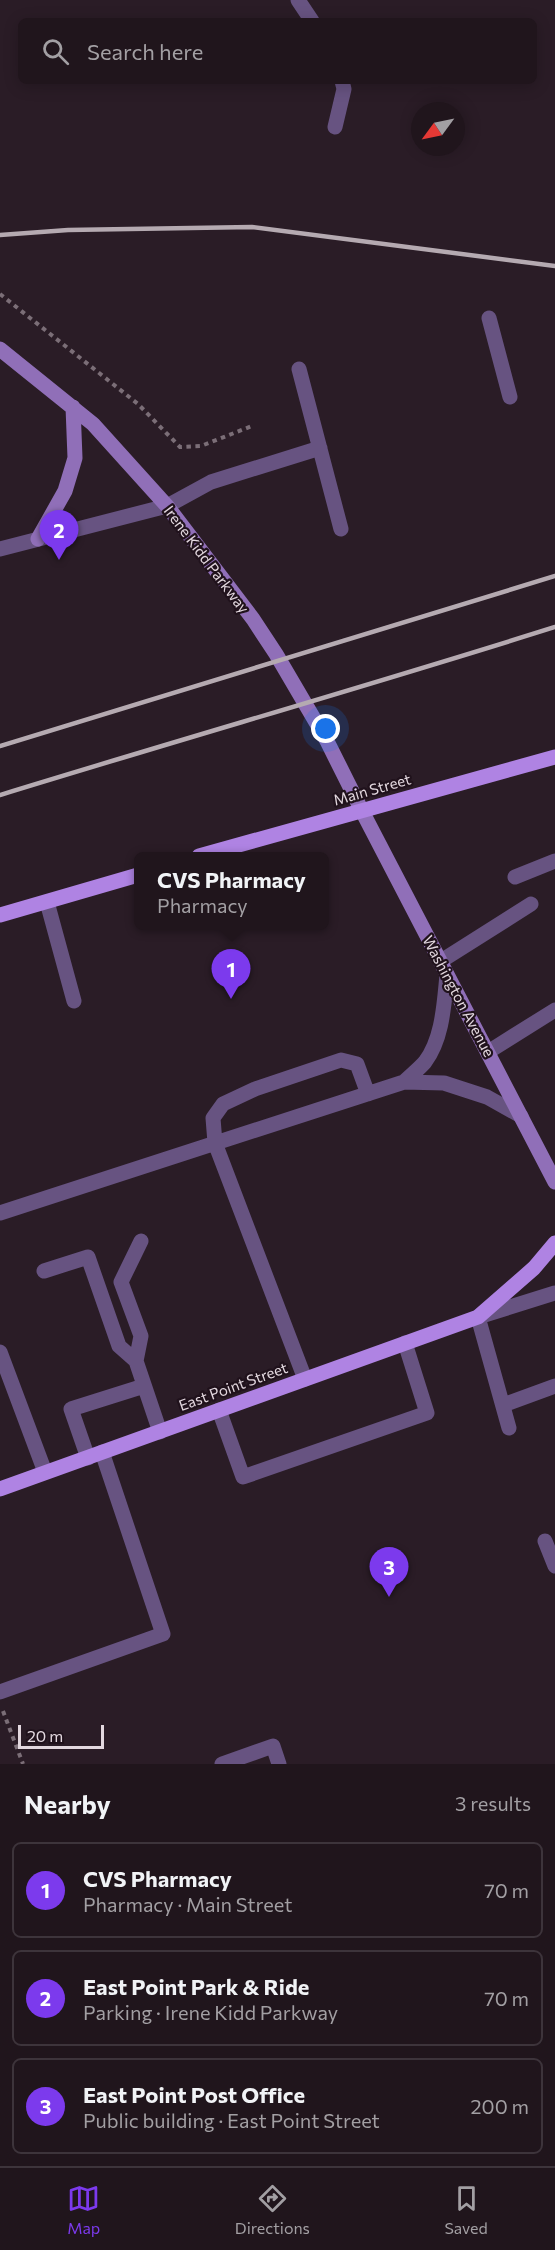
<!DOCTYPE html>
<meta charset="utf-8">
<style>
body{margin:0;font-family:Commissioner,sans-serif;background:#281e25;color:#f1f3f6}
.compass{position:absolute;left:411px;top:102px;width:54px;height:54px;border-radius:50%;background:#20151c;box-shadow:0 3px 15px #0003;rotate:237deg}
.scale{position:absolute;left:18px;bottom:15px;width:86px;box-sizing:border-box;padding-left:6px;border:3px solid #e3d8df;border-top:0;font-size:16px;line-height:21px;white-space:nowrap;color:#e3d8df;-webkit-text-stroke:4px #20121c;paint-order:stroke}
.you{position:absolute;left:326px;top:729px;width:21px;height:21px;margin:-15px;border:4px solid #fff;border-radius:50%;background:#1a73e8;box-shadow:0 0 0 9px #1a73e833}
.badge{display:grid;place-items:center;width:39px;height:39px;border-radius:50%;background:#7c3aed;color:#fff;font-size:20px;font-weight:700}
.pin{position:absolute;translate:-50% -50px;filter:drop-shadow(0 2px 3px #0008)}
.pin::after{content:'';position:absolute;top:32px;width:21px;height:18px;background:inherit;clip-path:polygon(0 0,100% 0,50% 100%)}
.popup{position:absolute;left:134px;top:852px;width:195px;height:78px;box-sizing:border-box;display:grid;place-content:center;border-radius:9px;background:#20151c;filter:drop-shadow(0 2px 4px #0005);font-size:20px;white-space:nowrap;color:#a29fa3}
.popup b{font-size:22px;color:#f1f3f6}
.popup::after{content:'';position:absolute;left:50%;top:100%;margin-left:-12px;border:12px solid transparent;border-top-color:#20151c}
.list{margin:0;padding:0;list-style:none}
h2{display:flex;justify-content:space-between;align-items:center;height:78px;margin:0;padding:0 24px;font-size:26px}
h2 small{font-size:20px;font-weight:400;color:#a29fa3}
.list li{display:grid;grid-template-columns:39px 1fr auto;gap:18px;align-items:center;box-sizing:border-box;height:96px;margin:0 12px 12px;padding:0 12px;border:2px solid #3d343b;border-radius:9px}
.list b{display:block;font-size:22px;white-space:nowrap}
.list p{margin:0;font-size:20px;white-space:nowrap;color:#a29fa3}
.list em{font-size:20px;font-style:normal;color:#a29fa3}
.icon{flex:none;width:33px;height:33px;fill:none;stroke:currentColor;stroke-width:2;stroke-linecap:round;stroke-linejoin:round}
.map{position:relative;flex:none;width:555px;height:1764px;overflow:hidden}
.search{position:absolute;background:#20151c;box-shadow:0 3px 15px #0003;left:18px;right:18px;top:18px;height:66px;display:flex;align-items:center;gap:15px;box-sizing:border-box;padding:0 21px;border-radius:9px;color:#a29fa3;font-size:22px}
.sheet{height:402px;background:#20151c}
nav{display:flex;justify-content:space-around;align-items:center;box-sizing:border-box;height:84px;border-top:2px solid #3d343b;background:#20151c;font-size:16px;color:#a29fa3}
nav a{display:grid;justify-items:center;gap:3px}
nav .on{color:#7c3aed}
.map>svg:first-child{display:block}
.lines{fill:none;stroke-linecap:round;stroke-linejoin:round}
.path{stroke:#7b6e77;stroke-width:4;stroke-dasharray:4.5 4.5;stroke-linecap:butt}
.service{stroke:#675381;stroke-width:15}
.minor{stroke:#675381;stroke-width:15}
.tertiary{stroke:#675381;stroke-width:15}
.secondary{stroke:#906fb8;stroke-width:15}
.primary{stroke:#af83e3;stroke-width:15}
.rail{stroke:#b5aab1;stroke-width:4.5}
.labels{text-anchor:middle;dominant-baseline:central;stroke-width:4.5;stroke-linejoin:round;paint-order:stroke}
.street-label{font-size:15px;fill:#e3d8df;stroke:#20121c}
</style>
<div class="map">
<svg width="555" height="1764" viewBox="0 0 555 1764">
<rect width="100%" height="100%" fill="#2a1c26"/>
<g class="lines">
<path class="path" d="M 0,294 L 138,404 L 180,447 L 201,446 L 252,426
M 3,1711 L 23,1764"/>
<path class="service" d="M 489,318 L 510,397
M 299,369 L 341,529
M 0,549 L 167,506 L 211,482 L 320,448
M 515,877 L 555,861
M 47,902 L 74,1001
M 441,961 L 531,904
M 488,1052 L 555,1010
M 404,1082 C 411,1075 419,1069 425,1062 C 443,1038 444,1003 447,975
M 0,1213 L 404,1082 L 444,1083 L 487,1097 L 521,1116
M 44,1271 L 88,1257 L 119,1346 L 136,1361 L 160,1432
M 478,1317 L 509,1428
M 0,1352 L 45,1472
M 136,1361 L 141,1336 L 121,1282 L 141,1241
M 305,1379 L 215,1143 L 213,1118 L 223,1104 L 255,1089 L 341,1060 L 357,1064 L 368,1094
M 503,1405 L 555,1386
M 219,1410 L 243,1477 L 427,1413 L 405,1343
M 88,1458 L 71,1409 L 144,1386
M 545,1541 L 555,1566
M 0,1692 L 163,1634 L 102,1452
M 222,1764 L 273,1746 L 279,1764"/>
<path class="minor" d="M 298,0 L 312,21
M 335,127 L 344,89 L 342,81"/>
<path class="tertiary" d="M 478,1317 L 555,1293"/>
<path class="secondary" d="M 0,349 L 93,424 L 167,506 L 253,619 L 276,654 L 327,741 L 362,811 L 555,1182
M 38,539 L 65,491 L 75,458 L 73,407"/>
<path class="primary" d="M 199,856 L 555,757
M 0,915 L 138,875
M 0,1489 L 478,1317 L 534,1268 L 555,1243"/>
<path class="rail" d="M 0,235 L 68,230 L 252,227 L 555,266
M 0,746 L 555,576
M 0,795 C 185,738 371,685 555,627"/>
</g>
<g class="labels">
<g class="street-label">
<text transform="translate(207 559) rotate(53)">Irene Kidd Parkway</text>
<text transform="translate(372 789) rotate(-16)">Main Street</text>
<text transform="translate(459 996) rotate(62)">Washington Avenue</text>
<text transform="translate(233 1386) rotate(-20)">East Point Street</text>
</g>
</g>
</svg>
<svg class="compass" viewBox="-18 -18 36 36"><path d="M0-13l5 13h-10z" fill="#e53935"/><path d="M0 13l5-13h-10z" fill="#a29fa3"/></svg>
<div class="scale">20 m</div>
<div class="you"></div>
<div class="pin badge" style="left:231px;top:999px">1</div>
<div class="popup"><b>CVS Pharmacy</b>Pharmacy</div>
<div class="pin badge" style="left:59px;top:560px">2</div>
<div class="pin badge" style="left:389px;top:1597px">3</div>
<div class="search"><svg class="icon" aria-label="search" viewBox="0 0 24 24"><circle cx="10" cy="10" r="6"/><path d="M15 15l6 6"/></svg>Search here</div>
</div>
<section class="sheet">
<h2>Nearby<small>3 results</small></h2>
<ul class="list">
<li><span class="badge">1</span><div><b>CVS Pharmacy</b><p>Pharmacy · Main Street</p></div><em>70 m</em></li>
<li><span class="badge">2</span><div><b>East Point Park &amp; Ride</b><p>Parking · Irene Kidd Parkway</p></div><em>70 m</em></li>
<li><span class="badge">3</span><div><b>East Point Post Office</b><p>Public building · East Point Street</p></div><em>200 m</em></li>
</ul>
</section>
<nav>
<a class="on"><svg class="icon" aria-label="map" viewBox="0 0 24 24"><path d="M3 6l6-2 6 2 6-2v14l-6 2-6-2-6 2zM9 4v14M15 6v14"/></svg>Map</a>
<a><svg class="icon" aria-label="directions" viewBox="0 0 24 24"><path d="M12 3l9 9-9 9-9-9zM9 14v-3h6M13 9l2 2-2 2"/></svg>Directions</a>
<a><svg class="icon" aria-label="saved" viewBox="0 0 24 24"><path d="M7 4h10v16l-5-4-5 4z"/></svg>Saved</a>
</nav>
